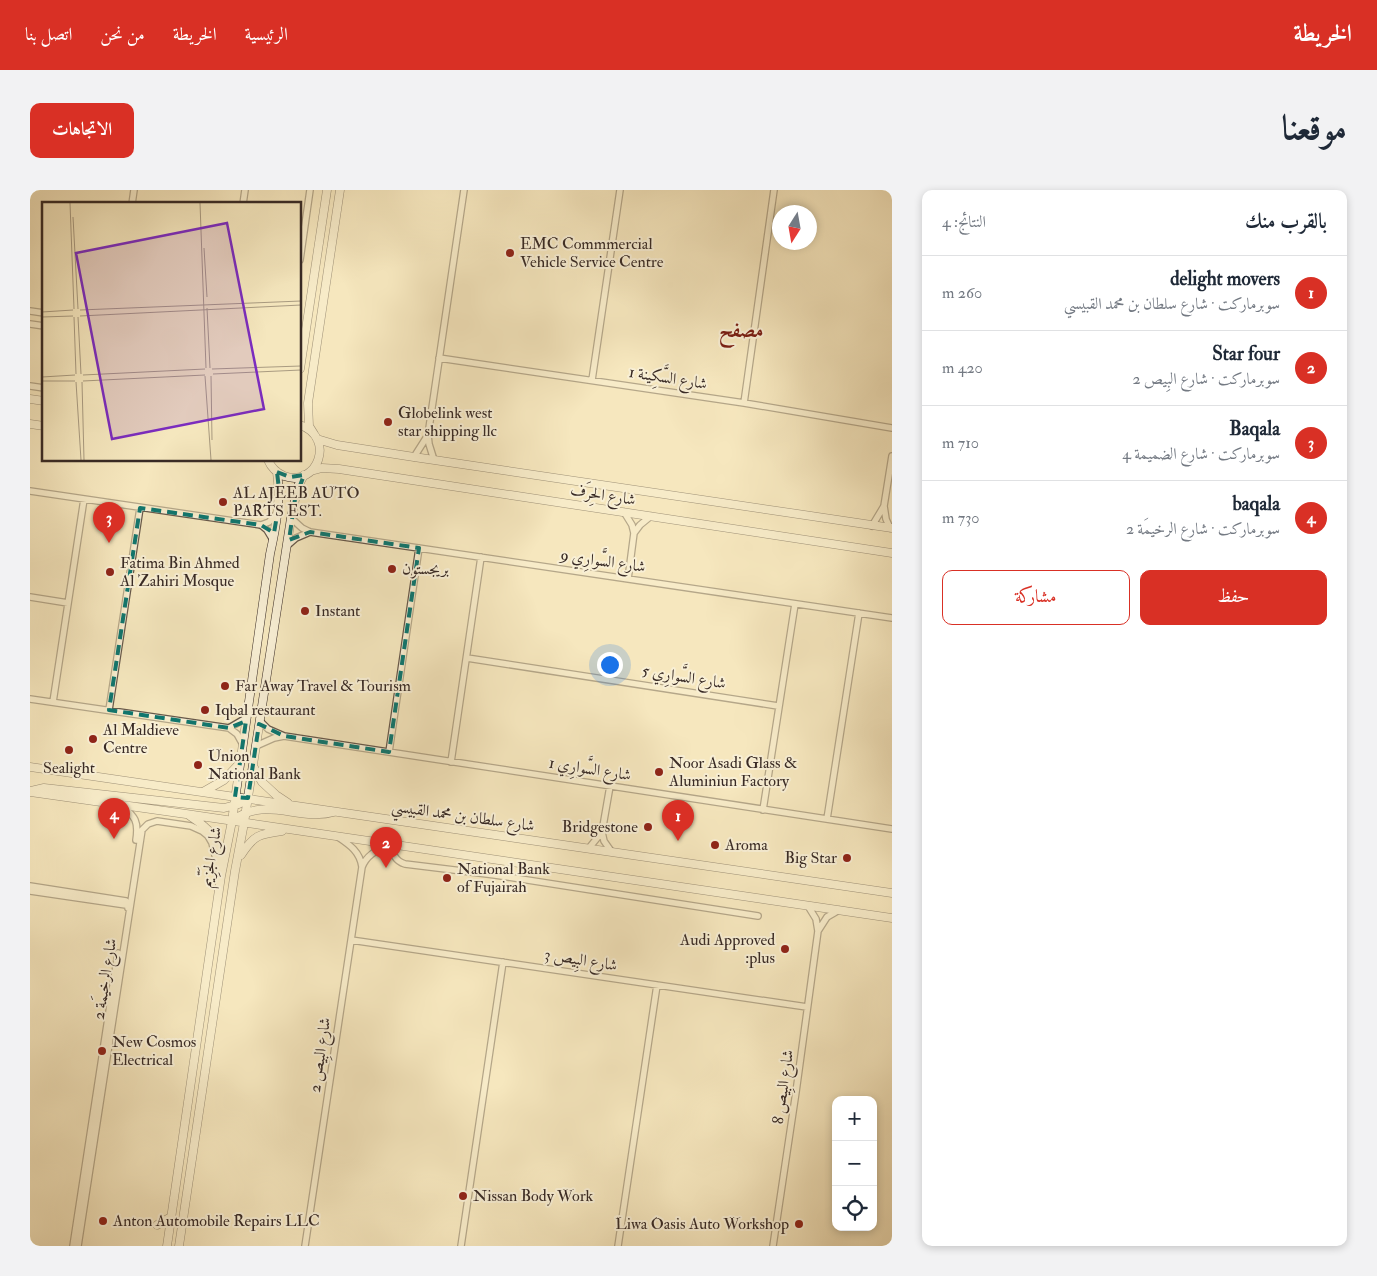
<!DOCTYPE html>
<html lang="ar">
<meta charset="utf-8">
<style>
body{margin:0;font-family:"IM FELL Double Pica",Amiri,serif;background:#f2f2f3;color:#1f2937;direction:rtl}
.controls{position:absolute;right:15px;bottom:15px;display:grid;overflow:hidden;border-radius:10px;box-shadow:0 2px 8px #0003}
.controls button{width:45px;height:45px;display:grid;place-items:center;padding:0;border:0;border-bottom:1px solid #e0e1e3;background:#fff;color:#1f2937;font:25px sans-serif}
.compass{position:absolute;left:742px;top:15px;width:45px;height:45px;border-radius:50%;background:#fff;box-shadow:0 2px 8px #0003;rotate:191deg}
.you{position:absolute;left:579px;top:474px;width:18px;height:18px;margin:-12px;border:4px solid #fff;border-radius:50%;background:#1a73e8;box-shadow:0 0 0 8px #1a73e833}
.badge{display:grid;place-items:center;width:32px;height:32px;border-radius:50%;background:#d93025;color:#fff;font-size:16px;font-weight:700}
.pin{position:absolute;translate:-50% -41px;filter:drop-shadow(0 1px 2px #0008)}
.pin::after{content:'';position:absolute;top:26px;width:18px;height:15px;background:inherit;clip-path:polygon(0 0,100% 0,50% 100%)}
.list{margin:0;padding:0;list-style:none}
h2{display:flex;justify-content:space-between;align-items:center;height:65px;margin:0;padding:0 20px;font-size:21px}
h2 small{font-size:16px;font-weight:400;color:#747a83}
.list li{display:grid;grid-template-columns:32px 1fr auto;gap:15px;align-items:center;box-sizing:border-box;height:75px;padding:0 20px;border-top:1px solid #e0e1e3}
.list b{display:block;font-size:19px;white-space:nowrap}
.list p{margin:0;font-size:16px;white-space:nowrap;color:#747a83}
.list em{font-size:16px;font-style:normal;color:#747a83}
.actions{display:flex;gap:10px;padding:15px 20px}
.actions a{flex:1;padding:11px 0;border:1px solid #d93025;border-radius:10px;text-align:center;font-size:18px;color:#d93025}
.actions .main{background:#d93025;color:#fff}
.icon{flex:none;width:28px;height:28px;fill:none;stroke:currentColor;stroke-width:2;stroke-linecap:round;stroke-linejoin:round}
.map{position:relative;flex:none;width:862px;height:1056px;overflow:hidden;direction:ltr;border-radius:10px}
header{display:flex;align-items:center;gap:30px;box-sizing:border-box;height:70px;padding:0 25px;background:#d93025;color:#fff}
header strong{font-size:24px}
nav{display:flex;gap:28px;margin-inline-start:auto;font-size:18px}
.intro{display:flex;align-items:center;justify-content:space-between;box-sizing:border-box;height:120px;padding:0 30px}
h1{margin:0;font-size:35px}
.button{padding:12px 22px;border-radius:10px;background:#d93025;color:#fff;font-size:18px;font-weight:700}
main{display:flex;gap:30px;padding:0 30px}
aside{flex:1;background:#fff;border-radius:10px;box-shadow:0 2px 8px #0003}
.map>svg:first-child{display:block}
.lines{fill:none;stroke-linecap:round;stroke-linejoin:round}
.street-casing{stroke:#67594b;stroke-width:8}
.secondary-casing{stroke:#382a25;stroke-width:9}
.street{stroke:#f8efd5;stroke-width:5.5}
.secondary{stroke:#f8efd5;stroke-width:8}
.marked{fill:none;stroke:#0f766e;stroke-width:4;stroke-dasharray:10 6;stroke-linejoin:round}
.poi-dot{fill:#8f2418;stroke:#f8efd5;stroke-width:2}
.labels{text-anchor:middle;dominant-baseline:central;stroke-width:4;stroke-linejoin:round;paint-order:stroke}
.poi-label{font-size:16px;fill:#382a25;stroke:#f8efd5;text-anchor:start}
.street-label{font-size:16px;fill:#382a25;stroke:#f8efd5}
.district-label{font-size:21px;font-weight:bold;fill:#7a1f14;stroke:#f8efd5}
.inset-road{fill:none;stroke:#a99b81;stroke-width:1}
.view{fill:#7b2cbf;fill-opacity:0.15;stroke:#7b2cbf;stroke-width:2.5}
.inset-edge{fill:none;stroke:#382a25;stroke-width:2.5}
</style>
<header>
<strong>الخريطة</strong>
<nav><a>الرئيسية</a><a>الخريطة</a><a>من نحن</a><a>اتصل بنا</a></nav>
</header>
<div class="intro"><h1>موقعنا</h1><a class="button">الاتجاهات</a></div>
<main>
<aside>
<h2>بالقرب منك<small>النتائج: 4</small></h2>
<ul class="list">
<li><span class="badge">1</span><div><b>delight movers</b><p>سوبرماركت · شارع سلطان بن محمد القبيسي</p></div><em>260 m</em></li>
<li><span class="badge">2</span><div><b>Star four</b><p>سوبرماركت · شارع البِيص 2</p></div><em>420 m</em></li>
<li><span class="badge">3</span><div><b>Baqala</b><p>سوبرماركت · شارع الضميمة 4</p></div><em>710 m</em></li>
<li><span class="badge">4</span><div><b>baqala</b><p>سوبرماركت · شارع الرخيمَة 2</p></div><em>730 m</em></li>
</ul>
<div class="actions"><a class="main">حفظ</a><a>مشاركة</a></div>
</aside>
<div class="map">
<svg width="862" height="1056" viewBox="0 0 862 1056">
<rect width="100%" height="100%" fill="#f5e7be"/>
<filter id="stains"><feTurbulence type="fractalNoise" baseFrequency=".004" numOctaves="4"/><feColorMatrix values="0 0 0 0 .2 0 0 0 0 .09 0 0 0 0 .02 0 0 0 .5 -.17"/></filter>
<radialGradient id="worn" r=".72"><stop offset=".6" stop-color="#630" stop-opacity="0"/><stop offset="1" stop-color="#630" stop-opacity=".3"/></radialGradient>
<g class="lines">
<defs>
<path id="street" d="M 102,14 L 104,0
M 213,14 L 215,0
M 270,70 L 280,0
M 0,121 L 14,123
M 0,134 L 14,136
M 409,168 L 714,213 L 862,238
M 562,190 L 590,0
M 0,196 L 14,198
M 714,213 L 744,0
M 384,267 L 398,245
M 404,270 L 399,254 L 398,245 L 434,0
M 0,301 L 231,335 L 237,340 L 243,350
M 854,316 L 856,329 L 860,338
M 594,322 L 602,335 L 604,343 L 598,389
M 261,328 L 272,338 L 280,342 L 862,428
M 231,335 L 239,332 L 247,323
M 842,336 L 854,316 L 862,266
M 604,343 L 610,335 L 621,326
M 258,355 L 266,348 L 280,342
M 0,407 L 38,413
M 437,468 L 748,516
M 0,509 L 199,538 L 207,544 L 212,553
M 23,512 L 54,309
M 79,520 L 110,318
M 230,531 L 238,539 L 254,546 L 862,639
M 199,538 L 216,528
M 226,556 L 244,548 L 254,546
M 359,562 L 389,358
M 421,572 L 451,367
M 92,615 C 105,627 109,631 106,650
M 733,620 L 765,414
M 797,629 L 829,423
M 572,642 L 574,651 L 581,661
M 308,647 C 320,655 330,662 332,677
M 559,658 L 572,642 L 580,596
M 0,696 L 96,711 L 98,714 L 98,718
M 0,701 L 96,715 L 100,713
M 788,741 L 797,727 L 809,720
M 321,750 L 777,817
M 43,1056 L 88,763
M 48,1056 L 112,640 L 118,634 L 127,631 L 161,636 L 172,641 L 178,646 L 182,653 L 190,685
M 275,1056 L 332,677 C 337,664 348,660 360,654 C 363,664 365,671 375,674 L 465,685 L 728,726
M 431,1056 L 473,772
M 588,1056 L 627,795
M 743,1056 L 766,902 L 788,741 L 786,729 L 778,716"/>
<path id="secondary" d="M 270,179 L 297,0
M 0,209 L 14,211
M 0,234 L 14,236
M 284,244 L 279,236 L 278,213 L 310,0
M 287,249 L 307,255 L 384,267 L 862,338
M 238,270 C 241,277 247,283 254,286 C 288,298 306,247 270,235
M 281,281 L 292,278 L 309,279 L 862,363
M 223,576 L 232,592 L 246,605 L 258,613
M 0,577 L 862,703
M 1,601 L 14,598 L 194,618 L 209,614 L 218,608
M 0,602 L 156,624 L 862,728
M 173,602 L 194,590 L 209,574
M 160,626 C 184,642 184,645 193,672
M 202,631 C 235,605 269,632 304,622
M 211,665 C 224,645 229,644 252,641
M 127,1035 L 141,1027
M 137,1056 L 191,686 L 202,631 L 240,364 C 246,337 251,310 247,282
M 149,1056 L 205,681 L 214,633 L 261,328 L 268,296 L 274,285"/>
</defs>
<use href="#street" class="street-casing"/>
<use href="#secondary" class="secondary-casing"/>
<use href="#street" class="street"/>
<use href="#secondary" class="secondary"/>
</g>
<path d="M0 0H862V1056H0ZM 247,282 L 260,287 L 274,285 L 265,309 L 259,350 L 280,342 L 389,358 L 359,562 L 254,546 L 229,534 L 218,608 L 205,607 L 216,531 L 199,538 L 79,520 L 110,318 L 231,335 L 244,343 L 250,308 Z" fill="#f5e7be" fill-opacity=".55" fill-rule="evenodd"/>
<path class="marked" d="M 247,282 L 260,287 L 274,285 L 265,309 L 259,350 L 280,342 L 389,358 L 359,562 L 254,546 L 229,534 L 218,608 L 205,607 L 216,531 L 199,538 L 79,520 L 110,318 L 231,335 L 244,343 L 250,308 Z"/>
<g class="poi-dot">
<circle cx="480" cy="63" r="5"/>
<circle cx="358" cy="232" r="5"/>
<circle cx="193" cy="312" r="5"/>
<circle cx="362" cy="379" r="5"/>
<circle cx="80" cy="382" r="5"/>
<circle cx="275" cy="421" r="5"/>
<circle cx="195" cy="496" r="5"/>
<circle cx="175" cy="520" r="5"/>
<circle cx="63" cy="549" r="5"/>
<circle cx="39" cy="560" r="5"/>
<circle cx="168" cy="575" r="5"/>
<circle cx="629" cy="582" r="5"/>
<circle cx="618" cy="637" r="5"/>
<circle cx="685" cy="655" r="5"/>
<circle cx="817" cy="668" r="5"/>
<circle cx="417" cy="688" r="5"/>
<circle cx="755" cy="759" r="5"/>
<circle cx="72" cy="861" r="5"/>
<circle cx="433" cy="1006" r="5"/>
<circle cx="73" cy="1031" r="5"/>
<circle cx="769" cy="1034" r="5"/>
</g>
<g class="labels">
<g class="poi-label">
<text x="490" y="54">EMC Commmercial<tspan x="490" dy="18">Vehicle Service Centre</tspan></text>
<text x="368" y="223">Globelink west<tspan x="368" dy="18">star shipping llc</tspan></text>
<text x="203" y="303">AL AJEEB AUTO<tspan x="203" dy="18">PARTS EST.</tspan></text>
<text x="90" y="373">Fatima Bin Ahmed<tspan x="90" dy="18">Al Zahiri Mosque</tspan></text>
<text x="372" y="379">بريجستون</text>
<text x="285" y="421">Instant</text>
<text x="205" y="496">Far Away Travel &amp; Tourism</text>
<text x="185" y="520">Iqbal restaurant</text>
<text x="73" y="540">Al Maldieve<tspan x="73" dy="18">Centre</tspan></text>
<text x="178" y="566">Union<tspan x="178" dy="18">National Bank</tspan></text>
<text x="639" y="573">Noor Asadi Glass &amp;<tspan x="639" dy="18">Aluminiun Factory</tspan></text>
<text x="39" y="578" text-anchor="middle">Sealight</text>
<text x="608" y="637" text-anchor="end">Bridgestone</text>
<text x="695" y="655">Aroma</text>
<text x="807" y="668" text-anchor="end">Big Star</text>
<text x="427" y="679">National Bank<tspan x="427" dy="18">of Fujairah</tspan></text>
<text x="745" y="750" text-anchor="end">Audi Approved<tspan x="745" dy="18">:plus</tspan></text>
<text x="82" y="852">New Cosmos<tspan x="82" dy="18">Electrical</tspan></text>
<text x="443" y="1006">Nissan Body Work</text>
<text x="83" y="1031">Anton Automobile Repairs LLC</text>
<text x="759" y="1034" text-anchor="end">Liwa Oasis Auto Workshop</text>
</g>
<g class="street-label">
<text transform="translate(638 188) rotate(9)">شارع السَّكِينة 1</text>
<text transform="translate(573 305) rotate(9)">شارع الحِرَف</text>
<text transform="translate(573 371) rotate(8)">شارع السَّوارِي 9</text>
<text transform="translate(654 487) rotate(9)">شارع السَّوارِي 5</text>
<text transform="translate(560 579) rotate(9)">شارع السَّوارِي 1</text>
<text transform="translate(433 626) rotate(8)">شارع سلطان بن محمد القبيسي</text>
<text transform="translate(181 667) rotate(-80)">شارع الجَزِّيم</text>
<text transform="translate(551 770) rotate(9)">شارع البِيص 3</text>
<text transform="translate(75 789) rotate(-81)">شارع الرخيمَة 2</text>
<text transform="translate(290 865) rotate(-82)">شارع البِيص 2</text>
<text transform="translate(753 897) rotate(-82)">شارع البِيص 8</text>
</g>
<g class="district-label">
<text x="711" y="140">مصفح</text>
</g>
</g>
<g transform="translate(12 12)">
<rect width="259" height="259" fill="#f5e7be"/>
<path class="inset-road" d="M 28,1 L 32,107M 158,1 L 164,166M 31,15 L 36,107M 162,46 L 165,95M 165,106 L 168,166M 38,108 L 259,99M 0,110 L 31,108M 38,114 L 259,103M 0,115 L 31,114M 32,115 L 34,172M 36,115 L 39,172M 170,167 L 259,164M 171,172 L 259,168M 41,173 L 163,167M 163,174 L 169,258M 169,174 L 170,238M 0,175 L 33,173M 0,179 L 33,179M 41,179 L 163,173M 34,180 L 39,258M 40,180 L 42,258"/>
<path class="view" d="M 185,21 L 222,207 L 70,237 L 34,51 Z"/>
<rect width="259" height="259" class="inset-edge"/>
</g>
<rect width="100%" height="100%" filter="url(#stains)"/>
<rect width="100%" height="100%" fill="url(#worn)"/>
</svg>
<div class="controls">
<button>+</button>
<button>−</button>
<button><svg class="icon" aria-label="locate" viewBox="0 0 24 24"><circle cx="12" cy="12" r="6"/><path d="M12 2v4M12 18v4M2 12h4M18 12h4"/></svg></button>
</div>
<svg class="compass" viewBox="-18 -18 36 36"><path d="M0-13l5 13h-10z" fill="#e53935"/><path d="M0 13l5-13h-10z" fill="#747a83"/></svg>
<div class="you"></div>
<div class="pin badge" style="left:648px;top:651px">1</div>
<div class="pin badge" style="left:356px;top:678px">2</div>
<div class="pin badge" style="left:79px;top:353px">3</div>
<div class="pin badge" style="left:84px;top:649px">4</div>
</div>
</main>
